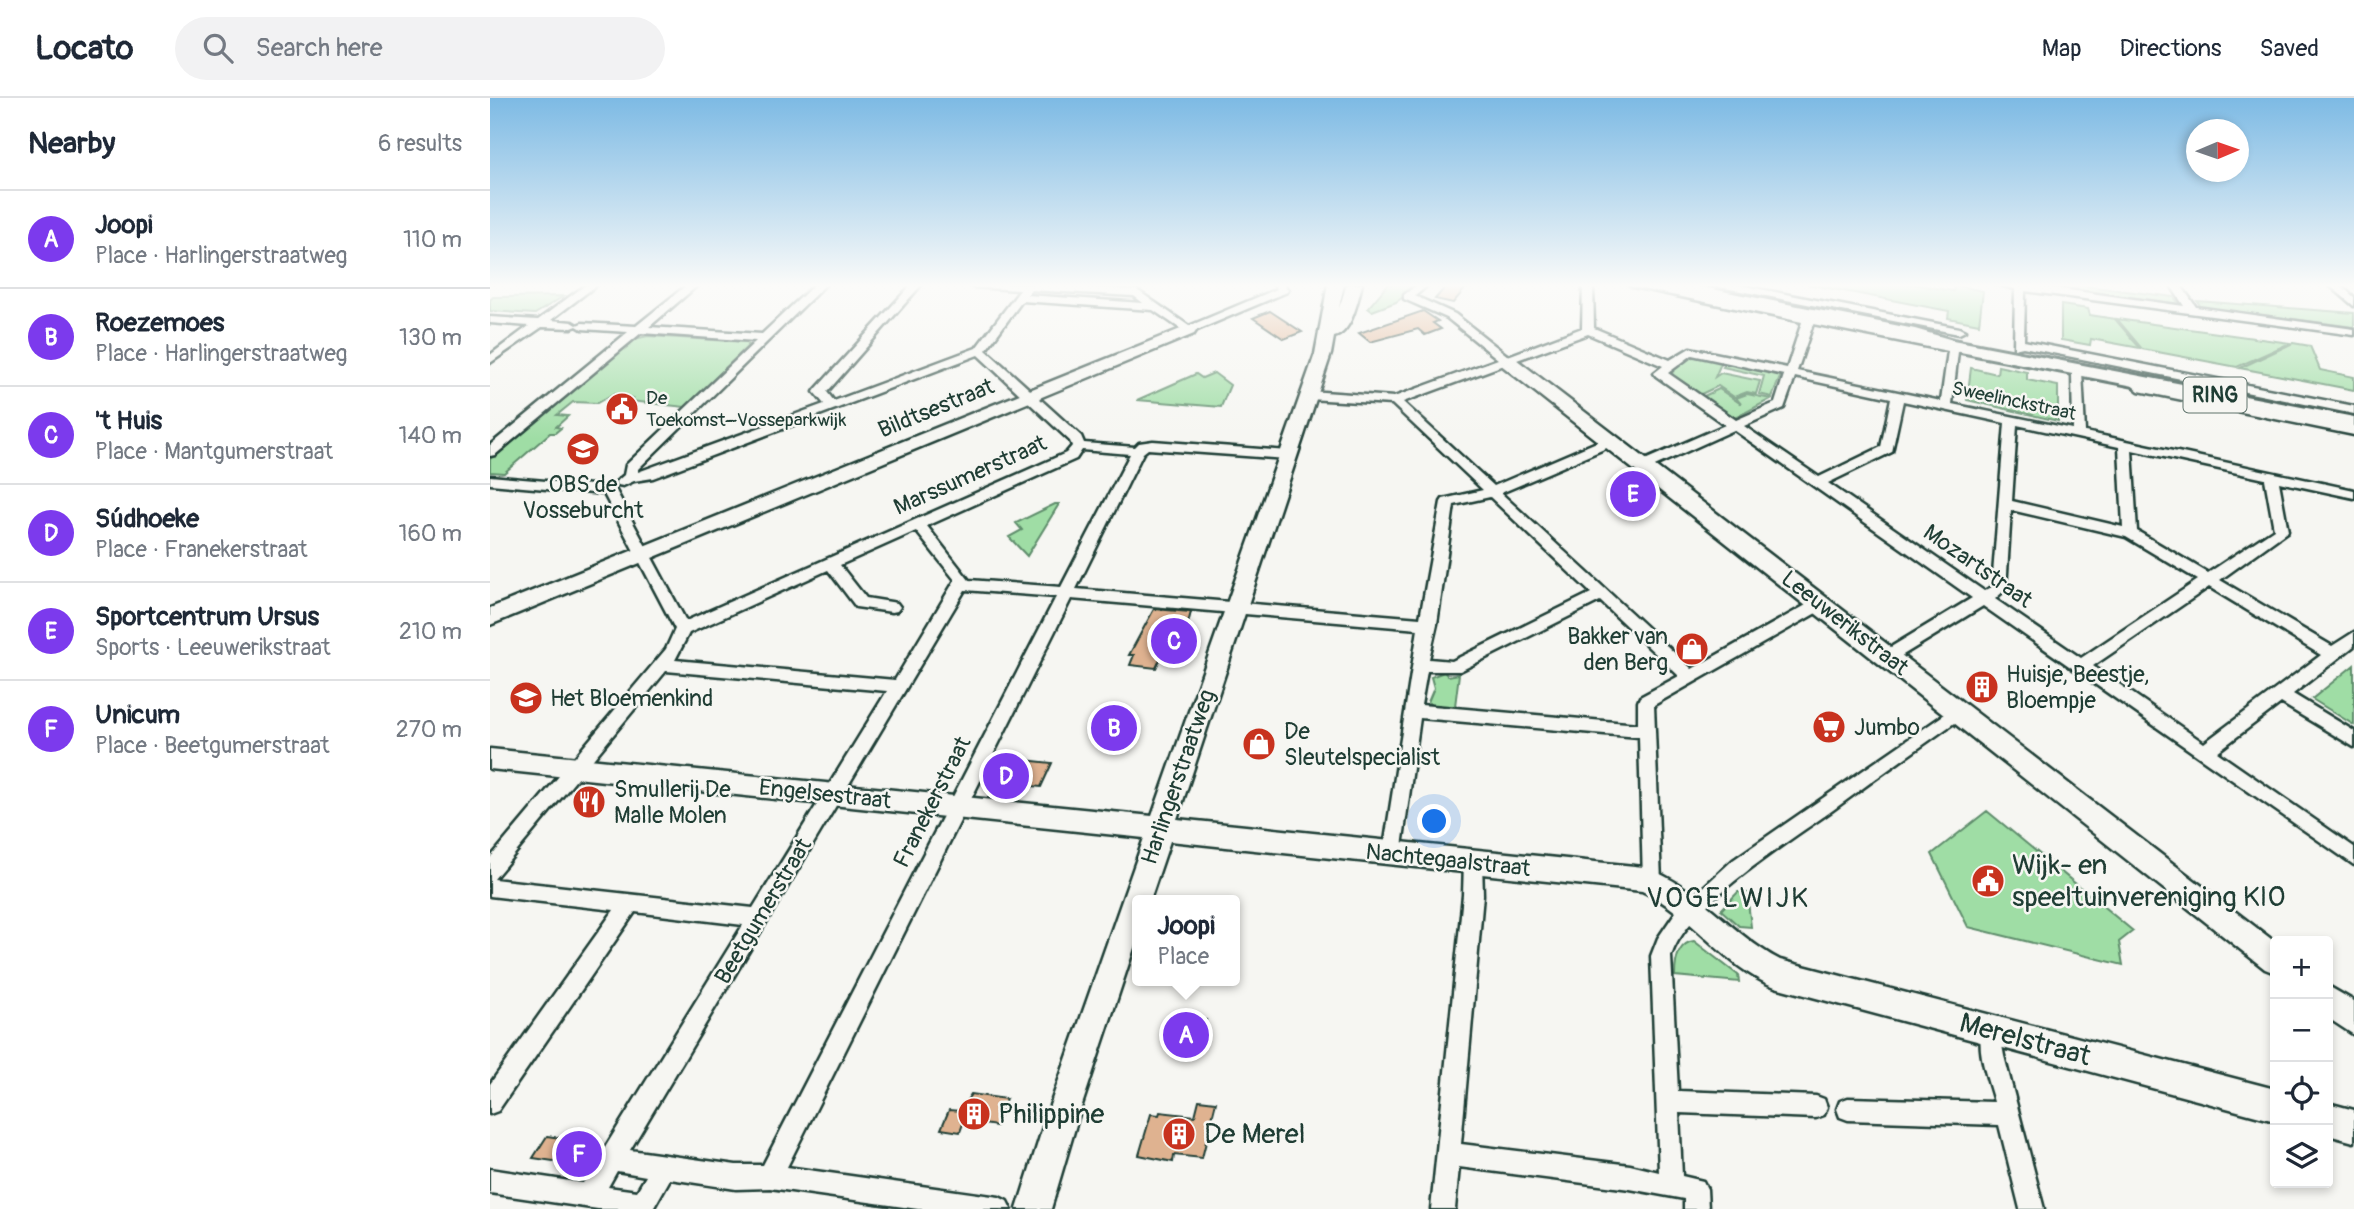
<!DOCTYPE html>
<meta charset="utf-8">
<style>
body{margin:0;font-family:Pangolin,sans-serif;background:#f2f2f3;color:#1f2937}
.controls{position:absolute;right:21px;bottom:21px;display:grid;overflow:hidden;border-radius:7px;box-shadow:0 4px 10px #0003}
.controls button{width:63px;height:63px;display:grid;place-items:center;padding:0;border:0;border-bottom:2px solid #e0e1e3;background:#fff;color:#1f2937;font:35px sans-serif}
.compass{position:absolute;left:1696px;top:21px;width:63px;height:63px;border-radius:50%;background:#fff;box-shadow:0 4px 10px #0003;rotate:88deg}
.you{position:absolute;left:945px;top:724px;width:24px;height:24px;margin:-18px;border:5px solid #fff;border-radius:50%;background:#1a73e8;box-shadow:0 0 0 10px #1a73e833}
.badge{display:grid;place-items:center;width:46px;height:46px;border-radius:50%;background:#7c3aed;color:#fff;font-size:23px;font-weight:700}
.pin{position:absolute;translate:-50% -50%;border:4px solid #fff;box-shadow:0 2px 7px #0006}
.popup{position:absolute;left:642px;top:797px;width:108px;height:91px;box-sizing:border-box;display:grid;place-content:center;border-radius:7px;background:#fff;filter:drop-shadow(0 2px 5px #0005);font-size:23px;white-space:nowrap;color:#747a83}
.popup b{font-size:26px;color:#1f2937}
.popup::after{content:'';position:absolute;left:50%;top:100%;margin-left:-14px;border:14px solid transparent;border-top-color:#fff}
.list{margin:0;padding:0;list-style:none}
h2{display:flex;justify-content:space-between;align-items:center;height:91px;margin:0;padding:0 28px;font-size:30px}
h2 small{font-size:23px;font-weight:400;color:#747a83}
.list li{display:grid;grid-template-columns:46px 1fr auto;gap:21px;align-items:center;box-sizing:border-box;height:98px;padding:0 28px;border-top:2px solid #e0e1e3}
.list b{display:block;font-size:26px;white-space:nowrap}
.list p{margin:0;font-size:23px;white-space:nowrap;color:#747a83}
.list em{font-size:23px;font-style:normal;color:#747a83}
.icon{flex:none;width:38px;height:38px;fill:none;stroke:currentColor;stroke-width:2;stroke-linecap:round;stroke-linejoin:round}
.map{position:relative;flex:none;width:1864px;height:1111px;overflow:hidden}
header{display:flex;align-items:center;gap:42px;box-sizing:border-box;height:98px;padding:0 35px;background:#fff;border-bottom:2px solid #e0e1e3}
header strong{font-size:33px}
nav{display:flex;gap:38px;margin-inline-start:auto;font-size:24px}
.search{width:490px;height:63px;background:#f2f2f3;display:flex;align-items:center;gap:18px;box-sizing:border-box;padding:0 24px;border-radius:38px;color:#747a83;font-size:26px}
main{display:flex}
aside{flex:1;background:#fff}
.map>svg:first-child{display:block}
.green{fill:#9fdda5;stroke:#5f8d6c;stroke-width:2}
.building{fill:#dfb290;stroke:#1f3d34;stroke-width:2}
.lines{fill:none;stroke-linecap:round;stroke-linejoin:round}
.street-casing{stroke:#1f3d34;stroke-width:5}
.secondary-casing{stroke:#1f3d34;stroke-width:5}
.primary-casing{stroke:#1f3d34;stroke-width:6}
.street{fill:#f6f6f2;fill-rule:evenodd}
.secondary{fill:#f6f6f2;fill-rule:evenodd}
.primary{fill:#f6f6f2;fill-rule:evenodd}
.labels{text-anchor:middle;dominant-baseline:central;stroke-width:5;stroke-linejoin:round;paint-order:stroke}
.far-poi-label{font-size:19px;fill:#1f3d34;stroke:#f6f6f2;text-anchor:start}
.far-street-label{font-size:19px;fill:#1f3d34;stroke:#f6f6f2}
.shield{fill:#f6f6f2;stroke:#60746d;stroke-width:2}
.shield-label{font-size:21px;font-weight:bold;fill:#1f3d34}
.street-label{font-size:23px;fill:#1f3d34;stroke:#f6f6f2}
.poi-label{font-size:23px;fill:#1f3d34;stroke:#f6f6f2;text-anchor:start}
.near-poi-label{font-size:28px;fill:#1f3d34;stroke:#f6f6f2;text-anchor:start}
.near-neighbourhood-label{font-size:28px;letter-spacing:2px;fill:#1f3d34;stroke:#f6f6f2}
.near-street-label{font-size:28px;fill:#1f3d34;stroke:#f6f6f2}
</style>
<header>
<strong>Locato</strong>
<div class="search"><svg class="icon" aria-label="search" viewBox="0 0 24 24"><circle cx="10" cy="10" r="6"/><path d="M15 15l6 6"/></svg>Search here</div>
<nav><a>Map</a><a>Directions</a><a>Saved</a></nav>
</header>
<main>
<aside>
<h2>Nearby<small>6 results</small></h2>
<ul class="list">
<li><span class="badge">A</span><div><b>Joopi</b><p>Place · Harlingerstraatweg</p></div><em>110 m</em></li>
<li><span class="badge">B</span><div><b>Roezemoes</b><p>Place · Harlingerstraatweg</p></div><em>130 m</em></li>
<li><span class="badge">C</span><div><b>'t Huis</b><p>Place · Mantgumerstraat</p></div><em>140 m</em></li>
<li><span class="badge">D</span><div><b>Súdhoeke</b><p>Place · Franekerstraat</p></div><em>160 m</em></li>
<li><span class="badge">E</span><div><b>Sportcentrum Ursus</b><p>Sports · Leeuwerikstraat</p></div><em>210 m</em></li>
<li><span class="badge">F</span><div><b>Unicum</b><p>Place · Beetgumerstraat</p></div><em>270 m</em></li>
</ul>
</aside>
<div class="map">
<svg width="1864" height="1111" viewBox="0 0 1864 1111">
<rect width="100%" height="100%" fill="#f6f6f2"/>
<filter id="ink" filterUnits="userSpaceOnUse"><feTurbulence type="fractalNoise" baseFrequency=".0143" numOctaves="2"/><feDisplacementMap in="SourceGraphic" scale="14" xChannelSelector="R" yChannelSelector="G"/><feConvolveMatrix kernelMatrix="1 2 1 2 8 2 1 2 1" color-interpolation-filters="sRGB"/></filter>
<g filter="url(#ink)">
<path class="green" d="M 898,186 L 924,186 L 912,196 L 926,186 L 931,186 L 906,204 L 882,213 L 878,210 Z
M 1317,186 L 1424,186 L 1463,193 L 1465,187 L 1493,193 L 1489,226 L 1458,220 L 1459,213 Z
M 1544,186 L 1580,186 L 1684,199 L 1689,206 Z
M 74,198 L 45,216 L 0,213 L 0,202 L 3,199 Z
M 1707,203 L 1864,215 L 1864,229 L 1711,209 Z
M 1571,207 L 1598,211 L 1600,217 L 1625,221 L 1650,250 L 1601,241 L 1600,247 L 1571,242 Z
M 1627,221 L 1800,245 L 1747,269 L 1652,251 Z
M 158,238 L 256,244 L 259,247 L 195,309 L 140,303 L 143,300 L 123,296 L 107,305 L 83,304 L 67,317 L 78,318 L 66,329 L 71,330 L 65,335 L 60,335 L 14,375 L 0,374 L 0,361 L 144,241 Z
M 1803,245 L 1820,248 L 1830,272 L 1864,279 L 1864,292 L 1750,270 Z
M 1209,258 L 1232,263 L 1225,279 L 1231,275 L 1270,283 L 1266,296 L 1257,294 L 1244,299 L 1228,288 L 1209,297 L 1182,277 L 1183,272 L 1199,260 Z
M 1236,264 L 1291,277 L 1282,299 L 1269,296 L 1274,278 L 1233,269 Z
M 1508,268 L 1537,274 L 1537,282 L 1568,288 L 1568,323 L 1477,302 L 1481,270 L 1507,276 Z
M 724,275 L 740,287 L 731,309 L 647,302 L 706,276 L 712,280 Z
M 1229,291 L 1251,306 L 1246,300 L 1257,296 L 1281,301 L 1245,320 L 1212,299 Z
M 565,406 L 569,406 L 537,458 L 519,439 L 532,432 L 526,425 Z
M 1864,567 L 1864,627 L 1822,601 Z
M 954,574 L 958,578 L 969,576 L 965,608 L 954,611 L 950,607 L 944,610 L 938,604 L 944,590 L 941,579 Z
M 1497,713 L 1643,833 L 1629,844 L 1633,867 L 1478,829 L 1442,756 Z
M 1248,794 L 1257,795 L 1261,829 L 1249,828 L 1231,812 Z
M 1204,843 L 1248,877 L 1249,884 L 1185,878 C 1185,864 1187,845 1204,843 Z"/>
<path class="building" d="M 958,186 L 979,186 L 963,205 L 945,201 Z
M 780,213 L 812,234 L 794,241 L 763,220 Z
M 933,213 L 948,223 L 943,225 L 951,231 L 935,237 L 928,231 L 880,244 L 869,235 Z
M 664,511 L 701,514 L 692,549 L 677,547 L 666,570 L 640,567 L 644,557 L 639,557 Z
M 611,618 L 624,619 L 622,625 L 643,628 L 638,642 L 609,639 L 612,631 L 604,631 Z
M 515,660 L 534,662 L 562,665 L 551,689 L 504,684 Z
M 686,918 L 716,922 L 709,949 L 679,943 L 683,931 L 681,928 Z
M 481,996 L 516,1001 L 506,1028 L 474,1023 L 470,1034 L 451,1031 L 459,1012 L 470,1013 Z
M 709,1002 L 726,1004 L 712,1060 L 684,1057 L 683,1064 L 649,1057 L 661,1016 L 669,1017 L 670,1014 L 705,1018 Z
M 57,1038 L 111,1046 L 97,1068 L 43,1060 Z"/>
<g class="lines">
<defs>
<path id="street" d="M 97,186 L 108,186 L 61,222 L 82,224 L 87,227 L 92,225 L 146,228 L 198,186 L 209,186 L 159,229 L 272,236 L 325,186 L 336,186 L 148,371 L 148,374 L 334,306 L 324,294 L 326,291 L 422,186 L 432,186 L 337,294 L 344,303 L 486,250 L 530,192 L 483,189 L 478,186 L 545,186 L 647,192 L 699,228 L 787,191 L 784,186 L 794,186 L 798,192 L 797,194 L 698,236 L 663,212 L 532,203 L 496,252 L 591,338 L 594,345 L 645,349 L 649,345 L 663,343 L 798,353 L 804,357 L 798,361 L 658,351 L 653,355 L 586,491 L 930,520 L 951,404 L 953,401 L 993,392 L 902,306 L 819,301 L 813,297 L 819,293 L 904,299 L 1008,261 L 957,220 L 914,201 L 914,197 L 928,186 L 939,186 L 925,198 L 965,216 L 1018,258 L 1092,230 L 1093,186 L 1103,186 L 1104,230 L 1180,262 L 1200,250 L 1297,270 L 1312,224 L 1143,189 L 1138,186 L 1156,186 L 1459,247 L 1461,245 L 1469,245 L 1462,306 L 1583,331 L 1582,276 L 1584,273 L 1592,273 L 1595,334 L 1864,392 L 1864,400 L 1789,384 L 1798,433 L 1730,482 L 1842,548 L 1864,534 L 1864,548 L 1803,596 L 1864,633 L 1864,649 L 1791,605 L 1727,654 L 1864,749 L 1864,767 L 1493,508 L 1403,563 L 1391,563 L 1389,559 L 1391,555 L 1482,500 L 1244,332 L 1158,371 L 1148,371 L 1148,365 L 1235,327 L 1166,278 L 1164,275 L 1173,268 L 1098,236 L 913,304 L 1004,388 L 1116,340 L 1126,340 L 1126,346 L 1011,395 L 1202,571 L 1325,502 L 1335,502 L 1338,506 L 1335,510 L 1164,607 L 1171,784 L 1169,790 L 1162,792 L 1155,790 L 1153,784 L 1149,639 L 930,620 L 911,756 L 909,762 L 902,764 L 895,762 L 893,756 L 928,531 L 581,501 L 297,1069 L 509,1099 L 517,1103 L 521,1111 L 428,1111 L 280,1090 L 246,1091 L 180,1081 L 163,1111 L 108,1111 L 0,1095 L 0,1071 L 93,1085 L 253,827 L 145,814 L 8,1013 L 0,1016 L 0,986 L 124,812 L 0,798 L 0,760 L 176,551 L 185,531 L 114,396 L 0,386 L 0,378 L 124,389 L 196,523 L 576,355 L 582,348 L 580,343 L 488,257 L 163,380 L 144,383 L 133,388 L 128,387 L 126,384 L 134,377 L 136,367 L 266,243 L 151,235 L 5,357 L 0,358 L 0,347 L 138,234 L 92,231 L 87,228 L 82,230 L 52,229 L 0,265 L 0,257 L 39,228 L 0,225 L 0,219 L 48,222 ZM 541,192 L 644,198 L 653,205 L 537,197 ZM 1323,226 L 1458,253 L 1451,303 L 1307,273 ZM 1202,257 L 1294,277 L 1285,305 L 1246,322 L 1178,275 ZM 1305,279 L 1401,300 L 1391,349 L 1329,379 L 1254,328 L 1294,310 ZM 1413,303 L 1515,325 L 1502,489 L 1494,493 L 1338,385 L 1402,354 ZM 1527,327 L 1629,349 L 1633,429 L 1522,403 ZM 592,352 L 640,356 L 571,489 L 479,482 L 437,428 L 586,361 ZM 1642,352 L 1775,381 L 1784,431 L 1718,475 L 1647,433 ZM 1000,399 L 1101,495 L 962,563 L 939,561 L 947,526 L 964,407 ZM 1521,412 L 1636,439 L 1708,482 L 1591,560 L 1505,501 L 1516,491 ZM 426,433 L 465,482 L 405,582 L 185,562 L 199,535 L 338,472 L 366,509 L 402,514 L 407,513 L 410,509 L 407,505 L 376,500 L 350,467 ZM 1719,489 L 1831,557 L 1714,645 L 1603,568 ZM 475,492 L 566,499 L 273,1067 L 246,1067 L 140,1052 ZM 1110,503 L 1189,578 L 1150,599 L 1148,604 L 1148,626 L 931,607 L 937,573 L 970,573 ZM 176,573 L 397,593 L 263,810 L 4,781 ZM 127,1073 L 156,1078 L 147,1093 L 118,1089 Z
M 1225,186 L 1244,186 L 1469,230 L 1475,233 L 1469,236 L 1230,189 Z
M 1505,186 L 1535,186 L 1694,208 L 1680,186 L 1690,186 L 1706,209 L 1864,231 L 1864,237 L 1535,193 L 1534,243 L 1864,308 L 1864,316 L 1533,249 L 1524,251 L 1525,191 Z
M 1838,186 L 1849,186 L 1864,199 L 1864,208 Z
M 1645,281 L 1657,287 L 1864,329 L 1864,337 L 1649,293 L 1639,285 Z
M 1468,607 L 1474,608 L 1476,613 L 1474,618 C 1430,649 1386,680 1343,712 C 1298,744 1198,806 1181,858 L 1188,993 L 1326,998 L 1334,1001 L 1337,1009 L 1334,1017 L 1326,1020 L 1189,1015 L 1192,1078 L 1213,1083 L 1217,1091 L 1218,1111 L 1194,1111 L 1194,1101 L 1140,1091 L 969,1069 L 965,1111 L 941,1111 L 973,797 L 974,764 L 976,758 L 983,756 L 990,758 L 992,764 L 993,797 L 971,1046 L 1140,1067 L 1169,1074 L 1161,858 L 1168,840 L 1185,815 L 1243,762 Z
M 1501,923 L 1508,926 L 1514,958 L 1554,1111 L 1530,1111 L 1509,1027 L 1358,1022 L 1350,1019 L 1347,1011 L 1350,1003 L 1358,1000 L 1504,1004 C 1498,981 1484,948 1494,926 Z"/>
<path id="secondary" d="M 838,186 L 854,186 L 849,210 L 857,186 L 872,186 C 868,201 862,235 844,239 L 841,256 L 687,721 L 1154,769 C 1210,789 1240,836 1290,862 L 1785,991 L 1785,1023 L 1285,889 C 1232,868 1203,816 1152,793 L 680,743 L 660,802 L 647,802 L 647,841 L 590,1013 L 561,1111 L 527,1111 L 558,1013 L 654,740 L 0,671 L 0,651 L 662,718 L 825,256 Z
M 698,228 L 706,233 L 704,236 L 0,527 L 0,510 Z
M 1016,257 L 1022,258 L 1785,844 L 1785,875 L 1775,871 L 1010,266 L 1008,262 Z
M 1838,888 L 1864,903 L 1864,937 L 1838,920 Z
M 1838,1005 L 1864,1012 L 1864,1044 L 1838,1037 Z"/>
<path id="primary" d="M 1167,186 L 1197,186 L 1425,231 L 1463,242 L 1864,319 L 1864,331 L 1460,252 L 1421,241 L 1175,191 Z"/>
</defs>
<use href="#street" class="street-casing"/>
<use href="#secondary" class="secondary-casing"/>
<use href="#primary" class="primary-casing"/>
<use href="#street" class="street"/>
<use href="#secondary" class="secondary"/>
<use href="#primary" class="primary"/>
</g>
</g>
<linearGradient id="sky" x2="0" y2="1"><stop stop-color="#7dbae4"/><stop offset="0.55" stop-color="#fbfbf9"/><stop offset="1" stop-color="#fbfbf9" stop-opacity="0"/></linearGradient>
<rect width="1864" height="341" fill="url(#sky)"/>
<defs>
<symbol id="civic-disc" viewBox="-11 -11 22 22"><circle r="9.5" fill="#c8321e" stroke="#f6f6f2"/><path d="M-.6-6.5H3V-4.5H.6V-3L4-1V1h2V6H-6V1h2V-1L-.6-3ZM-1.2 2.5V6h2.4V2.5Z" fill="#fff"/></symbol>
<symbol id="school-disc" viewBox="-11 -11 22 22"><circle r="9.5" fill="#c8321e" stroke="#f6f6f2"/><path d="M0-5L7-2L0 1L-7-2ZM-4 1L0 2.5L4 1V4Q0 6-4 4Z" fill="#fff"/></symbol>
<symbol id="shop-disc" viewBox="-11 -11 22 22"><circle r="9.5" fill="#c8321e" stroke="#f6f6f2"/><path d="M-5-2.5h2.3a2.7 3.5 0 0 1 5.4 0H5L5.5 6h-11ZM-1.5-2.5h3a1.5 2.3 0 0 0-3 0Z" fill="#fff"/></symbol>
<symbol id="building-disc" viewBox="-11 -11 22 22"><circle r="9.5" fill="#c8321e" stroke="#f6f6f2"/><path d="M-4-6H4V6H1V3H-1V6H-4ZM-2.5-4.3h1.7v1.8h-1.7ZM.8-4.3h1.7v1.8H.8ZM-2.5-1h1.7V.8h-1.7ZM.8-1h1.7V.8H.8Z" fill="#fff"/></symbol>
<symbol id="supermarket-disc" viewBox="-11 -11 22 22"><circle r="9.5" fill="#c8321e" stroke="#f6f6f2"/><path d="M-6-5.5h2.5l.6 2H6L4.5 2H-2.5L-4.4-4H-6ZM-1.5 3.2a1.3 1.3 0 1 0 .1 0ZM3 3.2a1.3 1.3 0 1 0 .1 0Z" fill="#fff"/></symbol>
<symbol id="restaurant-disc" viewBox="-11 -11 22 22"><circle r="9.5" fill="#c8321e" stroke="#f6f6f2"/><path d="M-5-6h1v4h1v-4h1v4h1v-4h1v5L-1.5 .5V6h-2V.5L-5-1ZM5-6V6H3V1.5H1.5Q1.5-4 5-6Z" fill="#fff"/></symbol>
</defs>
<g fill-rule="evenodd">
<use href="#civic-disc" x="113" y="292" width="38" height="38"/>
<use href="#school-disc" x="74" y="332" width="38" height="38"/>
<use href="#shop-disc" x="1183" y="532" width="38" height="38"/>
<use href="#building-disc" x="1473" y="570" width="38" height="38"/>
<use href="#school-disc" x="17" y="581" width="38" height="38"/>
<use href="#supermarket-disc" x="1320" y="610" width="38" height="38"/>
<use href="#shop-disc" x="750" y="627" width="38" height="38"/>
<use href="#restaurant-disc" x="80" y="685" width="38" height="38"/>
<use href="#civic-disc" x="1479" y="764" width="38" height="38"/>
<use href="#building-disc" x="465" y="997" width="38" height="38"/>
<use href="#building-disc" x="670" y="1017" width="38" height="38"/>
</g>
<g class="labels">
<g class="far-poi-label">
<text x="156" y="300">De<tspan x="156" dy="22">Toekomst–Vosseparkwijk</tspan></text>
</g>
<g class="far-street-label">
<text transform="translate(1524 303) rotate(12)">Sweelinckstraat</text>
</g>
<rect class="shield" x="1693.5" y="279.5" width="63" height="35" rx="5"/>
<g class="shield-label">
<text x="1725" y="297">RING</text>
</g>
<g class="street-label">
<text transform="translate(446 310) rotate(-22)">Bildtsestraat</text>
<text transform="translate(480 377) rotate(-24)">Marssumerstraat</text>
<text transform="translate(1488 468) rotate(35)">Mozartstraat</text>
<text transform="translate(1355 525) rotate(38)">Leeuwerikstraat</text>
<text transform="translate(688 679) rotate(-71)">Harlingerstraatweg</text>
<text transform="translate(335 696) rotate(6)">Engelsestraat</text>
<text transform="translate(442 704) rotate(-63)">Franekerstraat</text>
<text transform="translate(958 762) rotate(6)">Nachtegaalstraat</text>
<text transform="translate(273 813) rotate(-59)">Beetgumerstraat</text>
</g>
<g class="poi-label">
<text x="93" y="386" text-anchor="middle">OBS de<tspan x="93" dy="26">Vosseburcht</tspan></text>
<text x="1178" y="538" text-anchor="end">Bakker van<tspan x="1178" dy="26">den Berg</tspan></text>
<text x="1516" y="576">Huisje, Beestje,<tspan x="1516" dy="26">Bloempje</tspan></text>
<text x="60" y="600">Het Bloemenkind</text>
<text x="1364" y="629">Jumbo</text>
<text x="794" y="633">De<tspan x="794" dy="26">Sleutelspecialist</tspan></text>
<text x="124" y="691">Smullerij De<tspan x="124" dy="26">Malle Molen</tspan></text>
</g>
<g class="near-poi-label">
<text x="1522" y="767">Wijk- en<tspan x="1522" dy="32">speeltuinvereniging KIO</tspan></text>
<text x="508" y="1016">Philippine</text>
<text x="714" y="1036">De Merel</text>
</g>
<g class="near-neighbourhood-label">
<text x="1238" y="800">VOGELWIJK</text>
</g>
<g class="near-street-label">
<text transform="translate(1535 942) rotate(15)">Merelstraat</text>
</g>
</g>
</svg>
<div class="controls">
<button>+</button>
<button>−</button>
<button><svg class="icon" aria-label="locate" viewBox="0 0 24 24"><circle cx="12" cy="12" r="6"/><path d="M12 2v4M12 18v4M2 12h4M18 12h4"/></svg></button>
<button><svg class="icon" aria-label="layers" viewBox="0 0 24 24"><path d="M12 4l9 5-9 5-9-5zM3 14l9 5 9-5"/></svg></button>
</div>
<svg class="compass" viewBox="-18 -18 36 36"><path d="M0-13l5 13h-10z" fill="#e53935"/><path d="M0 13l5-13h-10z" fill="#747a83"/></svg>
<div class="you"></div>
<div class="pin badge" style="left:696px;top:937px">A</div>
<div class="popup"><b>Joopi</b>Place</div>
<div class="pin badge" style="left:624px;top:630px">B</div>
<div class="pin badge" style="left:684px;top:543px">C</div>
<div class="pin badge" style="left:516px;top:678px">D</div>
<div class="pin badge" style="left:1143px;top:396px">E</div>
<div class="pin badge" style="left:89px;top:1056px">F</div>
</div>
</main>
